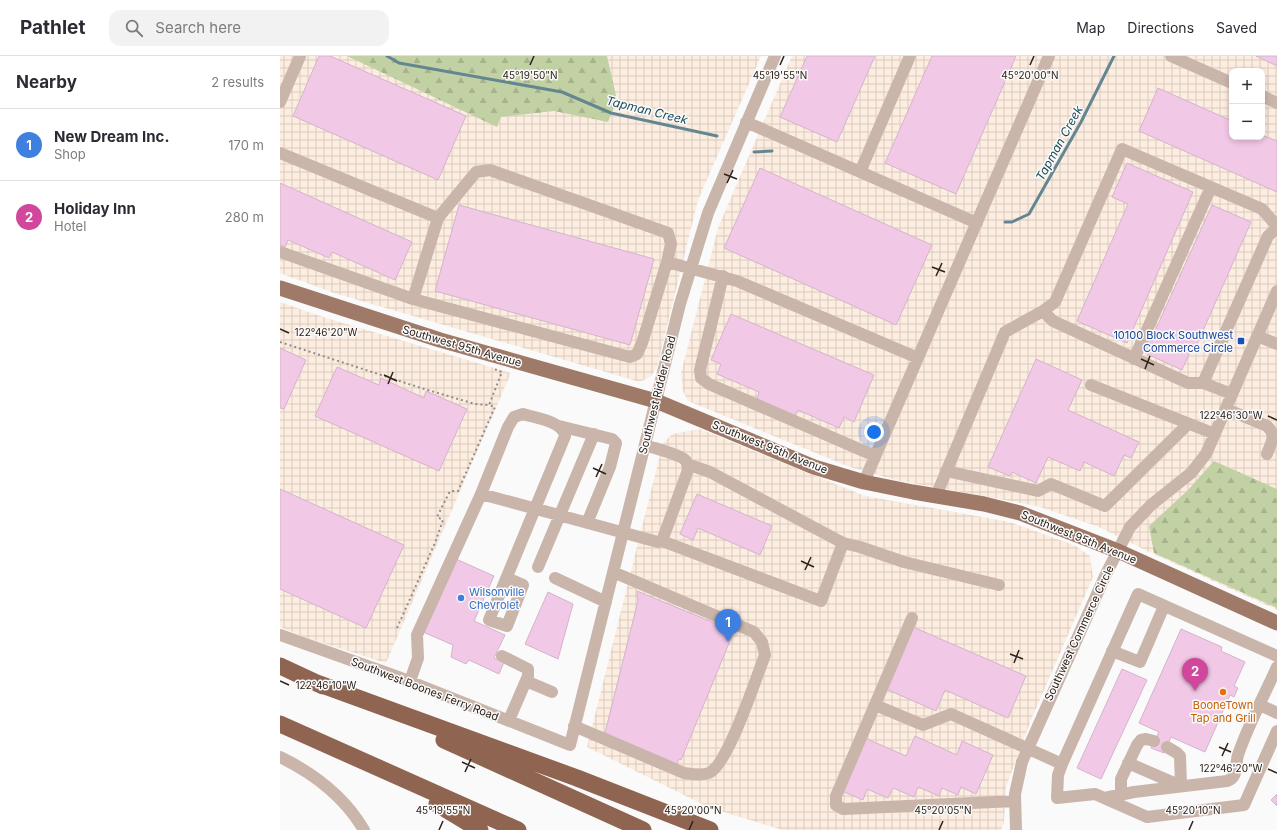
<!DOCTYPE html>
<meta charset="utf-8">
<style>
body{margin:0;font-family:Inter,sans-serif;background:#f2f2f3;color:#2b2b33}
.controls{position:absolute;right:12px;top:12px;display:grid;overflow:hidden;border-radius:8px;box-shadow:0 2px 6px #0003}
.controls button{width:36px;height:36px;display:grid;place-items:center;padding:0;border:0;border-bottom:1px solid #e1e1e2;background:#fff;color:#2b2b33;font:20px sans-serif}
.you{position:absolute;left:594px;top:376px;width:14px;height:14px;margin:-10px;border:3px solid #fff;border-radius:50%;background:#1a73e8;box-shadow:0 0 0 6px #1a73e833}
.badge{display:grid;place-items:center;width:26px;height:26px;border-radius:50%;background:#7c3aed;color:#fff;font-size:13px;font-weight:700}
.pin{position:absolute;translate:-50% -33px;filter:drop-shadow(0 1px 2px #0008)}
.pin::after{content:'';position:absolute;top:21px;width:14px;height:12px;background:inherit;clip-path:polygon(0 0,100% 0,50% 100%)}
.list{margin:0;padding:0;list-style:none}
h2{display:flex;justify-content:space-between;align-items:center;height:52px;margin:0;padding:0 16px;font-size:17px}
h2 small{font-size:13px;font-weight:400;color:#7c7c81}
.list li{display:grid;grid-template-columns:26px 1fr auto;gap:12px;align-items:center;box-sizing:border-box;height:72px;padding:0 16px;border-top:1px solid #e1e1e2}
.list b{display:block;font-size:15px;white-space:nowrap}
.list p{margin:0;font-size:13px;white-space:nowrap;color:#7c7c81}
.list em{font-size:13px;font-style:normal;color:#7c7c81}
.icon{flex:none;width:22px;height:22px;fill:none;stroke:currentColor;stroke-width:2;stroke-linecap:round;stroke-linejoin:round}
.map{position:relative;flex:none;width:997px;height:774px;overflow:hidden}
header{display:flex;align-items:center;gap:24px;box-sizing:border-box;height:56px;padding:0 20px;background:#fff;border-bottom:1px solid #e1e1e2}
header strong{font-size:19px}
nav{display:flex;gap:22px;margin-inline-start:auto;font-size:14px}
.search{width:280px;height:36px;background:#f2f2f3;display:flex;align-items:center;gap:10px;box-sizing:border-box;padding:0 14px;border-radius:12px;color:#7c7c81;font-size:15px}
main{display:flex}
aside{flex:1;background:#fff}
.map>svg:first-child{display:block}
.industrial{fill:url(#industrial-grid);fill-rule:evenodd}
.forest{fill:url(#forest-firs)}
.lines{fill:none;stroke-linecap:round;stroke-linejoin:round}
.stream{stroke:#648690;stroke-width:3}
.building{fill:#f2c8e7;stroke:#d3b4cb}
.path{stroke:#928c88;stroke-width:2;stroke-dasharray:2 3;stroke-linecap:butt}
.minor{stroke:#cab5ab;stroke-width:12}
.major{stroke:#9f7a68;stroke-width:15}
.highway{stroke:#8f6551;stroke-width:17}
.ticks{fill:none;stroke:#2d2119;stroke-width:1.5}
.transit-dot{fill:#1a4fb4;stroke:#fafafa;stroke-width:1.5}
.shop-dot{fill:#3f7fe0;stroke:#fafafa;stroke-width:1.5}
.food-dot{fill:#e8710a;stroke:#fafafa;stroke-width:1.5}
.labels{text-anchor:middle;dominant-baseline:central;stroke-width:3;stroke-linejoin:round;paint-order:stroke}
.transit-label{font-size:11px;fill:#164399;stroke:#fafafa;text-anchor:end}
.street-label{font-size:11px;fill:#2d2119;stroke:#fafafa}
.shop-label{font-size:11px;fill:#366cbe;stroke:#fafafa;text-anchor:start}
.food-label{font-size:11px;fill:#c56008;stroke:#fafafa}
.water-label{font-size:12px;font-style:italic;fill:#1a4a58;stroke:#fafafa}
.ticks-label{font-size:10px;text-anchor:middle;fill:#2d2119;stroke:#fafafa;stroke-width:3;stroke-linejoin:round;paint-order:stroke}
</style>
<header>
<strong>Pathlet</strong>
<div class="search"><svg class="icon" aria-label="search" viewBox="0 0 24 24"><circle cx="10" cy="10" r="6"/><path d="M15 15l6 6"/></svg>Search here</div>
<nav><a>Map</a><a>Directions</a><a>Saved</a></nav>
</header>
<main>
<aside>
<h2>Nearby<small>2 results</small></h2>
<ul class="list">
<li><span class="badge" style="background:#3f7fe0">1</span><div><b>New Dream Inc.</b><p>Shop</p></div><em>170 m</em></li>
<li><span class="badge" style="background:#d1479c">2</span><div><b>Holiday Inn</b><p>Hotel</p></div><em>280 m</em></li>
</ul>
</aside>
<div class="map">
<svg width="997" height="774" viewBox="0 0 997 774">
<defs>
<pattern id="industrial-grid" width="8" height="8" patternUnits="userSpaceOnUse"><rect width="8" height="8" fill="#fdede1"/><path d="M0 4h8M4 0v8" fill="none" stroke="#d9cbc0"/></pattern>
<pattern id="forest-firs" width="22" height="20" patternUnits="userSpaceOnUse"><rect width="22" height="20" fill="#c2d1a4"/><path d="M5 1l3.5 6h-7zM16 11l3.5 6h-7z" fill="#a7b38d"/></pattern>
</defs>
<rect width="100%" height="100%" fill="#fafafa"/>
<path class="industrial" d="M 0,0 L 481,0 L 418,144 L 377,311 L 371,320 L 360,326 L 54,237 L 0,217 Z
M 512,0 L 997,0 L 997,554 L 867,495 L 819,471 L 757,450 L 615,424 L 570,411 L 408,345 L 403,335 L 401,317 L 438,172 ZM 952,15 L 982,15 L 982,81 L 952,81 Z
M 0,246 L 40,260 L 231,317 L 106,607 L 24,581 L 0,571 Z
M 420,373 L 585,440 L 730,466 L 794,489 L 810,500 L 813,521 L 751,664 L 726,731 L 724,766 L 721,774 L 503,774 L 430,752 L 307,691 L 383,387 L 392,378 Z"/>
<path class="forest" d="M 67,0 L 327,0 L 337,44 L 328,66 L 274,55 L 221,61 L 217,71 Z
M 934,405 L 997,433 L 997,552 L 874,497 L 869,470 L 908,434 Z"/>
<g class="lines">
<path class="stream" d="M 107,0 L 119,7 L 282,36 L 331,57 L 437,80
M 474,96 L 492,95
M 725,166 L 732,166 L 749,158 L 801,66 L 834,0"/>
</g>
<path class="building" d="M 39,0 L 50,0 L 186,60 L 158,124 L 13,60 Z
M 527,0 L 595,0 L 557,86 L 500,61 Z
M 652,0 L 736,0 L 676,138 L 605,107 Z
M 976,0 L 997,0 L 997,10 Z
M 878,32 L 952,65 L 952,81 L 982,81 L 982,79 L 997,85 L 997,136 L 859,75 Z
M 847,107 L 913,136 L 847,287 L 797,265 L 848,148 L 832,141 Z
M 480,112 L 652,189 L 616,269 L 444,192 Z
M 0,127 L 132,186 L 115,224 L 52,196 L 49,202 L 8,184 L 5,191 L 0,189 Z
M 179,149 L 374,203 L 350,289 L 155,235 Z
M 932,149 L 971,166 L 914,295 L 911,294 L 902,314 L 865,297 Z
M 451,258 L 594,319 L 574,366 L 564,361 L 559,372 L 518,354 L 515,360 L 477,343 L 479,336 L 437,318 L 441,308 L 431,304 Z
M 0,292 L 26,304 L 4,353 L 0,352 Z
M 756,303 L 802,324 L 788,354 L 859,386 L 851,402 L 844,399 L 834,420 L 804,406 L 800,415 L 768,401 L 756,427 L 732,416 L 730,420 L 708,411 Z
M 57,311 L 99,329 L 101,322 L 144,342 L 146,335 L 187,353 L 159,415 L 35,360 Z
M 0,433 L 124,489 L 86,572 L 0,533 Z
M 417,438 L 492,470 L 480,499 L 418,472 L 413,484 L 400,478 Z
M 176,503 L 214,520 L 194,565 L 225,579 L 214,602 L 224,606 L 219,618 L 189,604 L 186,608 L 171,601 L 173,589 L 143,576 Z
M 357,535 L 454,575 L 401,704 L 399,703 L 397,708 L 325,677 L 358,545 Z
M 268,536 L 293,548 L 278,603 L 245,588 Z
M 633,571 L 746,620 L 728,662 L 665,634 L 656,655 L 606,633 Z
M 901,573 L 942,591 L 941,595 L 965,606 L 954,630 L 958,632 L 954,641 L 950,639 L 925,696 L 891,681 L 884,697 L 871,692 L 879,676 L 859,667 Z
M 842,613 L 867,624 L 821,723 L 797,712 Z
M 635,680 L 677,699 L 682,685 L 713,699 L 696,738 L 681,731 L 678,739 L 662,732 L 659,740 L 638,731 L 634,741 L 613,732 L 608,742 L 587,733 L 583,744 L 562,735 L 585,682 L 626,700 Z
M 997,738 L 997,750 L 991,744 Z"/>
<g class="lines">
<path class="path" d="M 0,286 L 141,332 L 195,348 L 209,349
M 117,572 L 155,487 L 163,464 L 157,461 L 169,437 L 171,435 L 178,435 L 215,351 L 209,349 L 222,316 L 214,313"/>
<path class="minor" d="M 891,0 L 952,27
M 982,40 L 997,47
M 0,46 L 20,0
M 466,66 L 697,167
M 0,97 L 158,162
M 580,116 L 630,0
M 0,196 L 133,243 L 350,301 L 357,298 L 362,287 L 387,206 L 457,225 L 638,302
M 443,220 L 420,314 L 421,322 L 429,328 L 595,400
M 133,243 L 158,162 L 196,116 L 210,114 L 388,177 L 391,188 L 387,206
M 763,255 L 773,265 L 908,327 L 923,327 L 952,338
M 977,280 L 997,288
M 854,303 L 931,131
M 923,327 L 988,180 L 997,172
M 811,329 L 935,378
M 946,353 L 987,370 C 997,379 991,387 987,398
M 279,370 L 332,383 L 336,387 L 330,411 L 307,467
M 666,415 L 758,435 L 771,428 L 825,450 L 908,368
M 584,426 L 769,0
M 201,438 L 228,371 L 234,361 L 243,358 C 255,362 283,365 285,380 L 209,564 L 227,570 L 243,529 L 227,522
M 656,440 L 725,276 L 763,255 L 775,246 L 842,93 L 982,153 L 997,170
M 382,485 L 541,545 L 563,487 L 430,416 L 407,408
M 563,487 L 580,491 L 624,506 L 719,529
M 258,511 L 314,378
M 275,522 L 326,546
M 632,562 L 556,740 L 556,749 L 563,753 L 735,745
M 0,579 L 121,622 L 290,689 L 400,248 L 428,157 L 495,0
M 832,595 L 860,606 L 884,550
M 222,600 L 248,613 L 248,620 L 229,664
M 997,600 L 858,538 L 782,708 L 778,719 L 777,742 L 815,738 L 867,761 L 964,749 L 997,675
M 130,625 L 138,602 L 137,579 L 201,438 L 378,486 L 382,485 L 408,414 C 407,411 408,407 406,405 C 402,399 373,392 365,389
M 246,625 L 272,636
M 595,649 L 643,669 L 671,658 L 782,708
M 980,649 L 997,657
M 294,670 L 404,717 C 412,718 421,720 429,717 C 448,709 476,622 485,599 L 482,586 L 474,576 L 333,516
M 0,701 C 35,718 64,740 84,774
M 848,707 L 901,730 L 900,700 L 897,697 L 887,691
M 841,738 L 841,723 L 857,689 L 861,684 L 866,683 L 874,685
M 824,742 L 854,736 L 947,725 C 959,721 955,708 958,699 C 968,669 984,640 997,611
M 736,774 L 735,738 L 742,706 L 826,518 L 850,471 L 871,449 L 911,417 L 926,398 L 997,235"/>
<path class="major" d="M 0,232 L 160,284 L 376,345 L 534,411 L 584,426 L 633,436 L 704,448 L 740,457 L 838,495 L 997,567"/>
<path class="highway" d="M 0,610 L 43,630
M 34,626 L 297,722 L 430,774
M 0,668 L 238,774
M 164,684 L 363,774
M 157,748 L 200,774"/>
</g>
<path class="ticks" d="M 250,9 L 254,0M 500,9 L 504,0M 750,9 L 754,0M 444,118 L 457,123M 447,127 L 453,114M 652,211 L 665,216M 656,220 L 662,207M 0,273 L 9,277M 861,303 L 874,309M 865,313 L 870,300M 104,319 L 117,325M 108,328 L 113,316M 988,360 L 997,364M 313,412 L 326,418M 316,421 L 322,408M 521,505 L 534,511M 525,514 L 531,501M 730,598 L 743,603M 734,607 L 739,594M 0,625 L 9,629M 939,691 L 951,696M 942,700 L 948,687M 182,706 L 195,712M 988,713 L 997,717M 185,716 L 191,703M 159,774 L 163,765M 409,774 L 413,765M 659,774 L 663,765M 909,774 L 913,765"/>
<rect class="transit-dot" x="957" y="281" width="8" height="8" rx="2"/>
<circle class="shop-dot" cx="181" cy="542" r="4"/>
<circle class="food-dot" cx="943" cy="636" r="4"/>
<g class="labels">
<g class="transit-label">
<text x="953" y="279">10100 Block Southwest<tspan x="953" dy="13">Commerce Circle</tspan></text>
</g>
<g class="street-label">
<text transform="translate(182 290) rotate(16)">Southwest 95th Avenue</text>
<text transform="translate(377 339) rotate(-76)">Southwest Ridder Road</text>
<text transform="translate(490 391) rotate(22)">Southwest 95th Avenue</text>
<text transform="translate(799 481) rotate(22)">Southwest 95th Avenue</text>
<text transform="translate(799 577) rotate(-65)">Southwest Commerce Circle</text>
<text transform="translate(145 633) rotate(21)">Southwest Boones Ferry Road</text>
</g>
<g class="shop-label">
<text x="189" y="536">Wilsonville<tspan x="189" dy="13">Chevrolet</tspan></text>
</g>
<g class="food-label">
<text x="943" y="649">BooneTown<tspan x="943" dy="13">Tap and Grill</tspan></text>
</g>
<g class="water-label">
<text transform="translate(367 54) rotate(14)">Tapman Creek</text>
<text transform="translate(779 87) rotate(-61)">Tapman Creek</text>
</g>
</g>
<g class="ticks-label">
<text x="250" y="23">45°19'50"N</text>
<text x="500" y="23">45°19'55"N</text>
<text x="750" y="23">45°20'00"N</text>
<text x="46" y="280">122°46'20"W</text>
<text x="951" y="363">122°46'30"W</text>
<text x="46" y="633">122°46'10"W</text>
<text x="951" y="716">122°46'20"W</text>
<text x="163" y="758">45°19'55"N</text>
<text x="413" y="758">45°20'00"N</text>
<text x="663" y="758">45°20'05"N</text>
<text x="913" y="758">45°20'10"N</text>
</g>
</svg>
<div class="controls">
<button>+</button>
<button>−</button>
</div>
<div class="you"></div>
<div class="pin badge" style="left:448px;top:586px;background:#3f7fe0">1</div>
<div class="pin badge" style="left:915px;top:635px;background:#d1479c">2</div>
</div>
</main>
